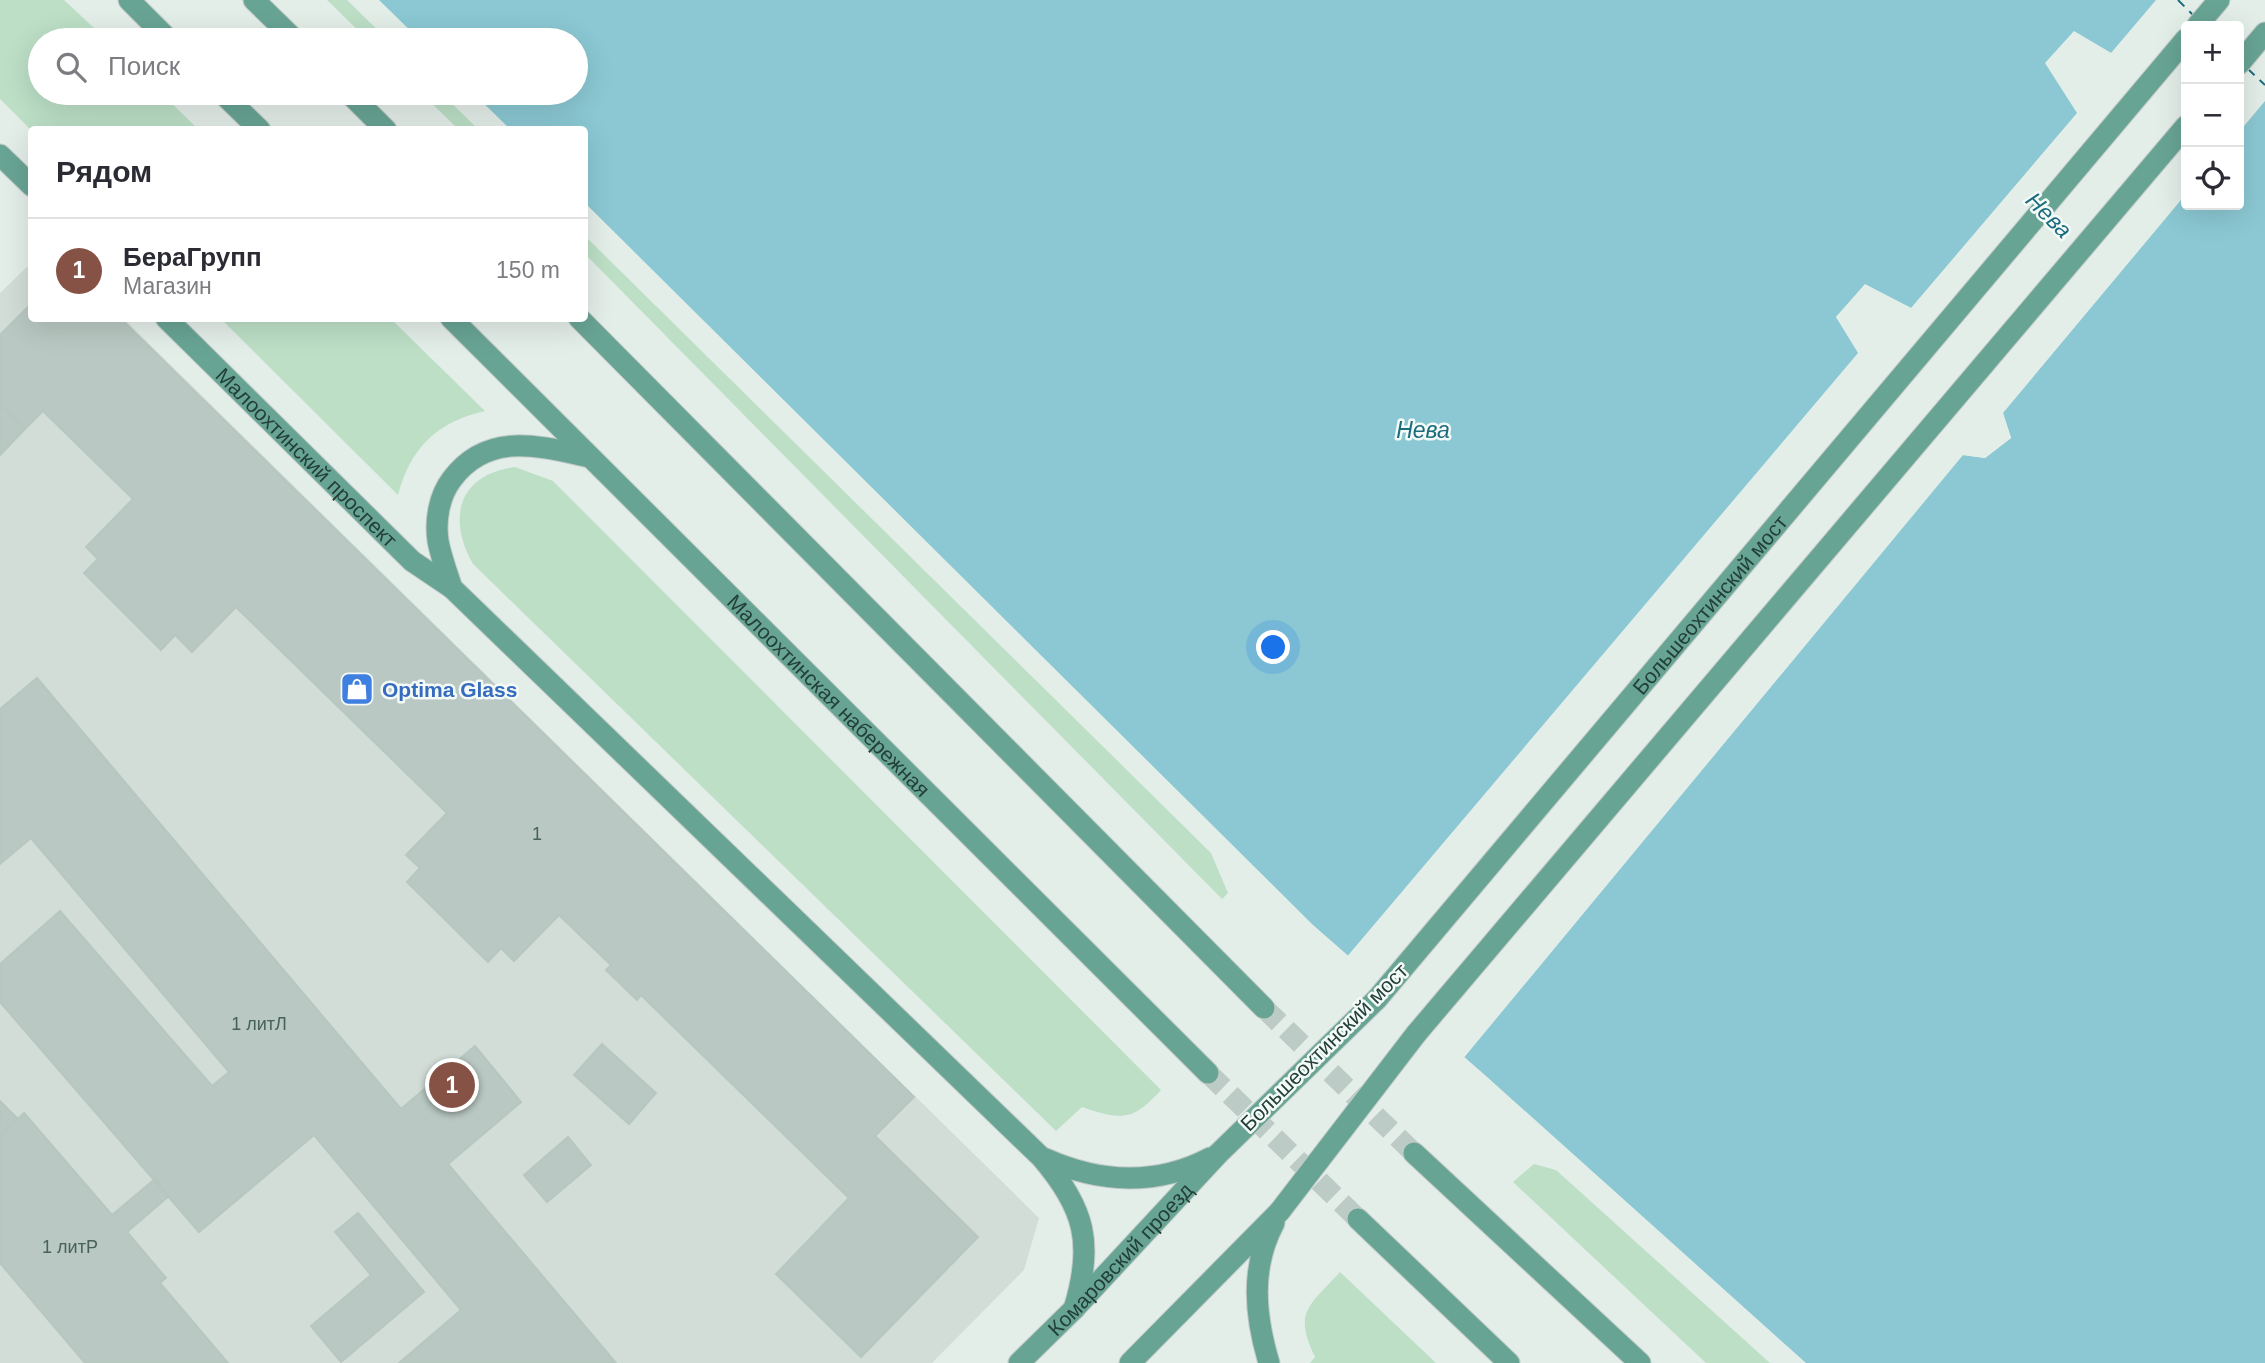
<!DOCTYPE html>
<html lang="ru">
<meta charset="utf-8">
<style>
body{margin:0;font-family:Arial,sans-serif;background:#f2f2f3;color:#2b2b33}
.controls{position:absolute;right:21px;top:21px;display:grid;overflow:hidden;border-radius:7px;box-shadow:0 7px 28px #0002}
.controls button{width:63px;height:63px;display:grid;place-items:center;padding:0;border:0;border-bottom:2px solid #e1e1e2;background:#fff;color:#2b2b33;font:35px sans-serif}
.you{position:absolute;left:1274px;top:648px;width:24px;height:24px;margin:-18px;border:5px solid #fff;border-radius:50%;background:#1a73e8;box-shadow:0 0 0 10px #1a73e833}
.badge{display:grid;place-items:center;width:46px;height:46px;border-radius:50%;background:#855245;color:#fff;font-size:23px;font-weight:700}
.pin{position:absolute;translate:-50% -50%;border:4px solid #fff;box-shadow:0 2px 7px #0006}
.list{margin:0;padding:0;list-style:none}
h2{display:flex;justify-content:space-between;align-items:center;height:91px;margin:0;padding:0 28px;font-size:30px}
h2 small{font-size:23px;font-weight:400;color:#7c7c81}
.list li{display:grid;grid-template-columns:46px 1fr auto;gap:21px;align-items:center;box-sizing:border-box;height:105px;padding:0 28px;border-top:2px solid #e1e1e2}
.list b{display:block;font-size:26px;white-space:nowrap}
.list p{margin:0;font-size:23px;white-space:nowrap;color:#7c7c81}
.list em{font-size:23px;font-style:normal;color:#7c7c81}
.icon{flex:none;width:38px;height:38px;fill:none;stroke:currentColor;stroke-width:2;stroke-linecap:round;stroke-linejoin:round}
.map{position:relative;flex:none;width:2265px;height:1363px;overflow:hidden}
.search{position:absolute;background:#fff;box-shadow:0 7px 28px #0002;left:28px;top:28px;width:560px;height:77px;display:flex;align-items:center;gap:18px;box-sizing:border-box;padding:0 24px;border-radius:38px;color:#7c7c81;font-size:26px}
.panel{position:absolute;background:#fff;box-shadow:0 7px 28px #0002;left:28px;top:126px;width:560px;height:196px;border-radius:7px}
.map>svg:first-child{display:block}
.built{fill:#d2ddd8}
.green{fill:#bcdfc6}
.water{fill:#8bc8d3;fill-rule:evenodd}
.pier{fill:#e4eee9;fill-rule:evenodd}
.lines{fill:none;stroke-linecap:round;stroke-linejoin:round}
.ferry{stroke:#1b6c7d;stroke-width:2;stroke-dasharray:9 7;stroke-linecap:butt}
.building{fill:#b9c8c2;stroke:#b6c7c0;stroke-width:2}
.major-tunnel{stroke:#bdcbc6;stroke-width:21;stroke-dasharray:21 10;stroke-linecap:butt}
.major-casing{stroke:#c1cac7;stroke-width:23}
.major{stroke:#68a494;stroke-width:21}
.major-bridge-casing{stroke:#c1cac7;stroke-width:23;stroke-linecap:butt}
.major-bridge{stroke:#68a494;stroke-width:21}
.labels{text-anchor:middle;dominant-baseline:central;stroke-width:5;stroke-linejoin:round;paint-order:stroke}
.number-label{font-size:18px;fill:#48625a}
.street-label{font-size:21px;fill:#234038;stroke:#f4faf7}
.shop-label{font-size:21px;font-weight:bold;fill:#366cbe;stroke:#f4faf7;text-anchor:start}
.water-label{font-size:23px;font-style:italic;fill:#1b6c7d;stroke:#f4faf7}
</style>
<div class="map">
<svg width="2265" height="1363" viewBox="0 0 2265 1363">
<rect width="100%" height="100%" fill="#e4eee9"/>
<path class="built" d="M 31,263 L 32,318 L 124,319 L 1039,1218 L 1024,1270 L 932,1363 L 0,1363 L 0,293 Z"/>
<path class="green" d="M 0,0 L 64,0 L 107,40 L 40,40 L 40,93 L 161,93 L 198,129 L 31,130 L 0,99 Z
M 327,0 L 347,0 L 388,40 L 368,40 Z
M 421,93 L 441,93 L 478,129 L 458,129 Z
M 584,235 L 1211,853 L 1228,893 L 1222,899 L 585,254 Z
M 221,319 L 391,319 L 485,411 C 437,422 411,447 398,495 Z
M 515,467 L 553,481 L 1161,1090 C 1132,1122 1121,1120 1082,1107 L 1056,1131 L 473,564 C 447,518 458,475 515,467 Z
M 1534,1164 L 1556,1170 L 1770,1363 L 1706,1363 L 1513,1182 Z
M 1340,1272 L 1436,1363 L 1310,1363 L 1315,1357 C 1293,1312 1309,1306 1340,1272 Z"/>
<path class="water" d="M 379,0 L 2265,0 L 2265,1363 L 1806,1363 L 1486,1076 L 1313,925 L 585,203 L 584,130 L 510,129 L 473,93 L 576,93 L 576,40 L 420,40 ZM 2186,26 L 2239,26 L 2239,205 L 2186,205 L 2186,192 L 2077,112 L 2046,63 L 2074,32 L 2111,53 ZM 1865,285 L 1911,308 L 2003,413 L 2011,438 L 1985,458 L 1963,455 L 1859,352 L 1836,317 Z"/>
<path class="pier" d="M 2156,0 L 2265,0 L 2265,101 L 2239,132 L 2239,26 L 2186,26 L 2186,132 L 2109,56 L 2075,36 L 2050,63 L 2079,110 L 2186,187 L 2186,194 L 2003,413 L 2011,438 L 1985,458 L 1963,455 L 1462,1060 L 1345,959 L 1858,353 L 1836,317 L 1865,284 L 1911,308 L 2077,113 L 2045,63 L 2074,31 L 2111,53 ZM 1866,289 L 1909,311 L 2000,415 L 2007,437 L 1984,454 L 1965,452 L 1861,350 L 1840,317 Z"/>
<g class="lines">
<path class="ferry" d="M 2178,0 L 2194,16
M 2248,69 L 2265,85"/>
</g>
<path class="building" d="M 32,303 L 32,318 L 120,318 L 914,1097 L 875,1136 L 978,1237 L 861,1357 L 776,1274 L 849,1198 L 641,995 L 637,1000 L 606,970 L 611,965 L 559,915 L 514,961 L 501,948 L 488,962 L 407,882 L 420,868 L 406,855 L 447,813 L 236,607 L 192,652 L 175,635 L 161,650 L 84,573 L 98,559 L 86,547 L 133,499 L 43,411 L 25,429 L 0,405 L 0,335 Z
M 0,405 L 25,429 L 0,455 Z
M 37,678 L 401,1109 L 475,1046 L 521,1102 L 448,1164 L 616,1363 L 399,1363 L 461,1310 L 314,1135 L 199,1232 L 0,1002 L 0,964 L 60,911 L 212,1086 L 229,1072 L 31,838 L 0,864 L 0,709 Z
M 602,1044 L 656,1093 L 629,1124 L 574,1075 Z
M 0,1101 L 18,1119 L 0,1136 Z
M 24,1113 L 112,1215 L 155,1179 L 169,1196 L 127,1232 L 166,1278 L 160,1283 L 228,1363 L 85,1363 L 0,1263 L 0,1136 Z
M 568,1137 L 591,1165 L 547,1202 L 524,1175 Z
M 358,1213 L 424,1292 L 341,1362 L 311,1326 L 371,1275 L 335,1232 Z"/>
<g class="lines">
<path class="major-tunnel" d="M 1264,1008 L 1414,1153
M 1208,1073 L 1358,1219"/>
<defs>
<g id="major">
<path d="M 129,0 L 169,40"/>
<path d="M 254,0 L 295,40"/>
<path d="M 2197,26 L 2219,0"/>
<path d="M 2239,64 L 2265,33"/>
<path d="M 222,93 L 260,130"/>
<path d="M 349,93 L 386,130"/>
<path d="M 0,155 L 32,186"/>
<path id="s1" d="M 166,318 L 412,561 L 452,588"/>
<path id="s2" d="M 451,318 L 1208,1073"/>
<path d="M 579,318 L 1264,1008"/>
<path d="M 590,457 C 539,446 488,431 452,479 C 439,496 435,520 438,541 C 441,557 447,573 452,588 L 1041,1157 C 1085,1208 1094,1244 1074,1309"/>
<path id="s3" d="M 1377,999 L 2186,39"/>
<path d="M 1416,1034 L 2186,126"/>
<path d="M 1414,1153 L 1640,1363"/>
<path d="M 1046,1159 C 1100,1183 1157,1186 1210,1158"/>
<path d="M 1358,1219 L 1509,1363"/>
<path id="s4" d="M 1019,1363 L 1074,1309 L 1218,1154"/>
<path d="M 1130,1363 L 1280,1211"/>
<path d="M 1269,1363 C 1255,1316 1250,1268 1274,1223"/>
</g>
</defs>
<use href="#major" class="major-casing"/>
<use href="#major" class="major"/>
<defs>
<path id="major-bridge" d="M 1218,1154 L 1377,999
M 1280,1211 L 1416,1034"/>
</defs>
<use href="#major-bridge" class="major-bridge-casing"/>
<use href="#major-bridge" class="major-bridge"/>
</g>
<defs>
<symbol id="shop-square" viewBox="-11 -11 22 22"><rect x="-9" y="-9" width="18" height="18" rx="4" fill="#3f7fe0" stroke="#f4faf7"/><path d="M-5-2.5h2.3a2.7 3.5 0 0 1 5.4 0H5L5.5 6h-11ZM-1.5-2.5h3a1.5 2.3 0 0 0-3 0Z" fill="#fff"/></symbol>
</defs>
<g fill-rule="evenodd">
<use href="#shop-square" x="338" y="670" width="38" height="38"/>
</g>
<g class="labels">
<g class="number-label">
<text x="537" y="834">1</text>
<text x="259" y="1024">1 литЛ</text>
<text x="70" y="1247">1 литР</text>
</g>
<g class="street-label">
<text stroke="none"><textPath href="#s1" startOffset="198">Малоохтинский проспект</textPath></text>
<text stroke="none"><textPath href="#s3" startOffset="516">Большеохтинский мост</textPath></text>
<text stroke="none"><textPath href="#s2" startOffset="534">Малоохтинская набережная</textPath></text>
<text transform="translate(1324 1047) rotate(-45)">Большеохтинский мост</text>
<text stroke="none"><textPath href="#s4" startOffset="145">Комаровский проезд</textPath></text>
</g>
<g class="shop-label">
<text x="382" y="689">Optima Glass</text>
</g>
<g class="water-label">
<text transform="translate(2049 215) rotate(45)">Нева</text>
<text x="1423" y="430">Нева</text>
</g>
</g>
</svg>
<div class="controls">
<button>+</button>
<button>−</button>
<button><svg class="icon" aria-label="locate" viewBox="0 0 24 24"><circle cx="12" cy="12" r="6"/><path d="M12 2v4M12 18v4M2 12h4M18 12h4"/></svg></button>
</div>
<div class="you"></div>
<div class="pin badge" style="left:452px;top:1085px">1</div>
<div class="search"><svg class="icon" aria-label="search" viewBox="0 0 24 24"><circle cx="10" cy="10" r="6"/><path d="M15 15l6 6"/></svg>Поиск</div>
<section class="panel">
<h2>Рядом<small></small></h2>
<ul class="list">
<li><span class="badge">1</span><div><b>БераГрупп</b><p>Магазин</p></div><em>150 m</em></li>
</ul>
</section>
</div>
